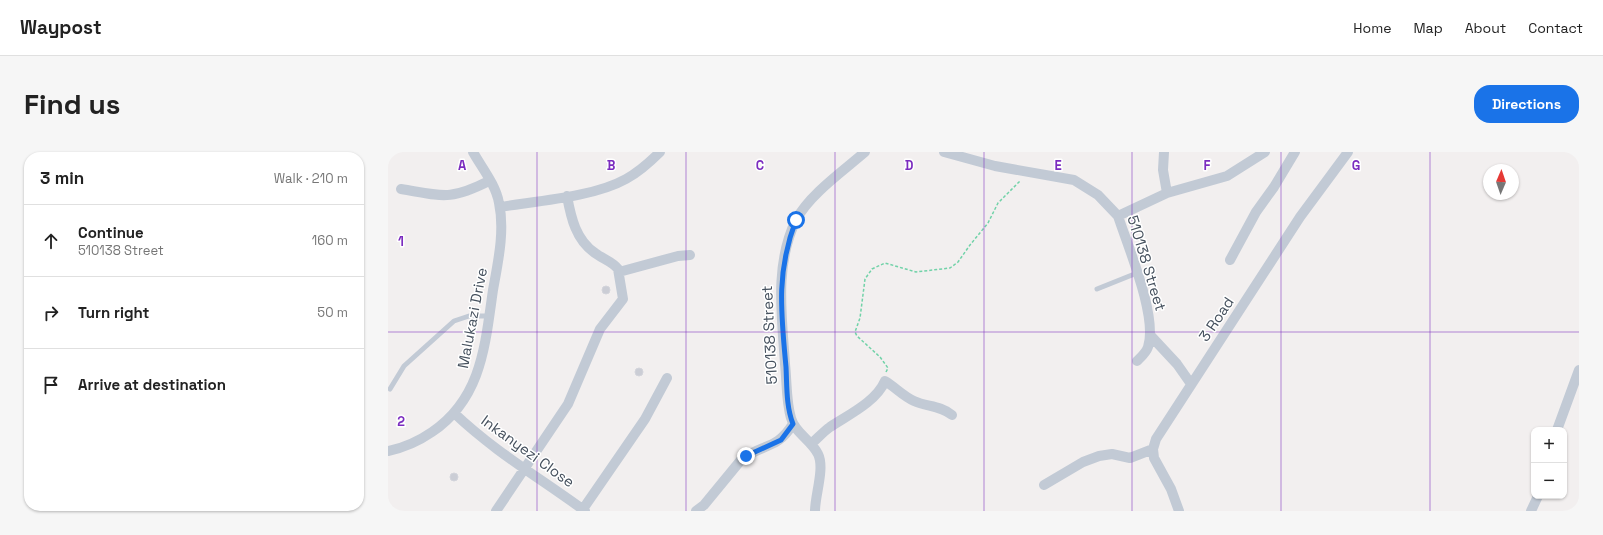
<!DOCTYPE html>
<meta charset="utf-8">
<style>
body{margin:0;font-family:"Space Grotesk",sans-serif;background:#f6f6f6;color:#222}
.controls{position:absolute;right:12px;bottom:12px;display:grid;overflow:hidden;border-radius:8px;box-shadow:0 1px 3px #0004}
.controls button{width:36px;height:36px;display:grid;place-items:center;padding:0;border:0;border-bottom:1px solid #e0e0e0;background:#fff;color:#222;font:20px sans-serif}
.compass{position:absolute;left:1095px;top:12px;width:36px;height:36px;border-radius:50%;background:#fff;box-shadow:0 1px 3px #0004;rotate:2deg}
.stop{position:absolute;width:12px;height:12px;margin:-9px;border:3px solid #1a73e8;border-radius:50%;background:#fff}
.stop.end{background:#1a73e8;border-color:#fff;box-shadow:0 1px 4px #0008}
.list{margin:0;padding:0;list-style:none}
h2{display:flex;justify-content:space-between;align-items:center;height:52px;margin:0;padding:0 16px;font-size:17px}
h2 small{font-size:13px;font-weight:400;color:#767676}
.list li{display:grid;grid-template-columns:26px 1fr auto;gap:12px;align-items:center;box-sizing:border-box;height:72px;padding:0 16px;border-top:1px solid #e0e0e0}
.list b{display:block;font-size:15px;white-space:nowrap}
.list p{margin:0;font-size:13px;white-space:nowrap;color:#767676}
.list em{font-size:13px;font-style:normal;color:#767676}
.icon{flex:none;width:22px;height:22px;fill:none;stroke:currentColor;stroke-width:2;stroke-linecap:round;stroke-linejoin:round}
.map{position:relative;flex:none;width:1191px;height:359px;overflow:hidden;border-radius:16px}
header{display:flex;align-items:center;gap:24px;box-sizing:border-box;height:56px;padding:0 20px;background:#fff;border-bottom:1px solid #e0e0e0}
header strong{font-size:19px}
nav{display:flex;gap:22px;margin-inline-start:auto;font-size:14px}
.intro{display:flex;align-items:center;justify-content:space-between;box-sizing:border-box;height:96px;padding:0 24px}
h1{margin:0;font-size:28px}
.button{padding:10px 18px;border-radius:16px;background:#1a73e8;color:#fff;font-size:14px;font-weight:700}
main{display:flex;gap:24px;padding:0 24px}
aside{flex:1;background:#fff;border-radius:16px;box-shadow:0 1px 3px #0004}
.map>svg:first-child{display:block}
.building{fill:#cbcdd5;stroke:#d3d4db}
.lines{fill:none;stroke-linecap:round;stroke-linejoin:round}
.path{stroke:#71d2a8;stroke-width:1.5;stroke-dasharray:3 2;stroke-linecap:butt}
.service{stroke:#c2cad5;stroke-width:5}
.minor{stroke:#c2cad5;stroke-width:10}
.route{stroke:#1a73e8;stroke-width:5}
.grid{fill:none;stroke:#7b2cbf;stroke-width:1;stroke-opacity:0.55}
.labels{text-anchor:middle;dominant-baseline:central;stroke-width:3;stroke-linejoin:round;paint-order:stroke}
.street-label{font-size:15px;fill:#46515e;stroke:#fff}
.grid-label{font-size:13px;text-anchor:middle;font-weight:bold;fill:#7b2cbf;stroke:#fff;stroke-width:3;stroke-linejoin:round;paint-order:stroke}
</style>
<header>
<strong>Waypost</strong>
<nav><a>Home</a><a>Map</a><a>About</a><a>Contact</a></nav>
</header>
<div class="intro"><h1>Find us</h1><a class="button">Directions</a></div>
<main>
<aside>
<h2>3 min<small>Walk · 210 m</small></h2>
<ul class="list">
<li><svg class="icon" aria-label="ahead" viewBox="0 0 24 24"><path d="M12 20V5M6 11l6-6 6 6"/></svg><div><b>Continue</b><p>510138 Street</p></div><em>160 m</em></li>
<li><svg class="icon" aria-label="right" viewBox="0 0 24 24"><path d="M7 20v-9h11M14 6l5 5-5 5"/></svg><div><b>Turn right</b></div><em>50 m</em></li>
<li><svg class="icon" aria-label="arrive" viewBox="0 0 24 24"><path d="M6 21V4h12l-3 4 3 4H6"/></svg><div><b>Arrive at destination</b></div></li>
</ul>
</aside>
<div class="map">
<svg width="1191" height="359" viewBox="0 0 1191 359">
<rect width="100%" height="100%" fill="#f2efef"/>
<path class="building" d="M214 138a4 4 0 1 1 8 0a4 4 0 1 1-8 0Z
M247 220a4 4 0 1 1 8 0a4 4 0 1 1-8 0Z
M62 325a4 4 0 1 1 8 0a4 4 0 1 1-8 0Z"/>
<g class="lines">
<path class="path" d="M 498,220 L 500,216 L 492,205 L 469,184 L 467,180 L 472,166 L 477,127 L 484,117 L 497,111 L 528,120 L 562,116 L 570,110 L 582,93 L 600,71 L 610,51 L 633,28"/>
<path class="service" d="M 709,137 L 749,121
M 2,237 L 16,214 L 66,169 L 81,164 L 101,164"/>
<path class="minor" d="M 556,0 L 607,14 L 686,28 L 710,43 L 730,64 C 740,95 770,165 760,195 C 758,201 753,205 749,209
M 776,0 L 775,18 L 779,41
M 13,37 C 55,44 61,49 101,29
M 112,55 C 149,49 206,45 238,27 C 251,20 262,10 272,0
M 730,64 L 779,41 L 839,24 L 877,0
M 842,108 L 868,60 L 886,35 L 907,0
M 231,120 L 290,104 L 302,103
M 762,183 L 789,212 L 803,232
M 66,261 C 107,300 152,326 197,359
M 1169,278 L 1191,218
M 423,292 C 430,286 435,280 442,275 C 460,263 488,250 497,229 C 507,235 515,244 526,249 C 539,255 552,253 564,263
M 0,299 C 15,296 31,289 44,280 C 94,246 97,193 105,138 C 110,110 117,79 111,51 C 108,33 94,16 85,0
M 656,333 L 695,310 L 711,304 L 724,302 L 742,306 L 765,297
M 195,357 L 257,267 L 279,226
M 108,359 L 180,252 L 212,177 L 235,147 L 230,117 C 225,110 215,107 207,101 C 188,88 183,66 179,44
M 308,359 L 316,353 L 353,308 C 374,291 388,299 405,272
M 427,359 C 427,343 437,316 430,302 C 423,288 407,281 403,266 C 398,249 399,230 397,212 C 394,165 386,113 408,68 C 421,43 455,19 477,0
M 791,359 L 783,337 L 766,306 L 765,297 L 768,287 L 912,65 L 960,0
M 1143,359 L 1150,344"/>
</g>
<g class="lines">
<path class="route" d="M 358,304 L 393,288 L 405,272 C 398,254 399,234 398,215 C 393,161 388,120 408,68"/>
</g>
<path class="grid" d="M 149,0 L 149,359M 298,0 L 298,359M 447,0 L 447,359M 596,0 L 596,359M 744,0 L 744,359M 893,0 L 893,359M 1042,0 L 1042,359M 0,180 L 1191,180"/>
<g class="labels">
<g class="street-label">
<text transform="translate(759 111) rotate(73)">510138 Street</text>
<text transform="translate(84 166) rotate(-79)">Malukazi Drive</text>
<text transform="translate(828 167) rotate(-56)">3 Road</text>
<text transform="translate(381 183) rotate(-93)">510138 Street</text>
<text transform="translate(140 299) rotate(36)">Inkanyezi Close</text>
</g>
</g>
<g class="grid-label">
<text x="74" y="18">A</text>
<text x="223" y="18">B</text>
<text x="372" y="18">C</text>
<text x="521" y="18">D</text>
<text x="670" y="18">E</text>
<text x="819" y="18">F</text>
<text x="968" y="18">G</text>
<text x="13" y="94">1</text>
<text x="13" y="274">2</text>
</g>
</svg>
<div class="controls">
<button>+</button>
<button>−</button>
</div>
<svg class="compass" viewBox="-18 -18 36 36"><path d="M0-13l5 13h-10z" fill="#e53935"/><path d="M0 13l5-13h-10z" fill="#767676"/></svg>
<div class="stop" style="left:408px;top:68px"></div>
<div class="stop end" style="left:358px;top:304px"></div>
</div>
</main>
